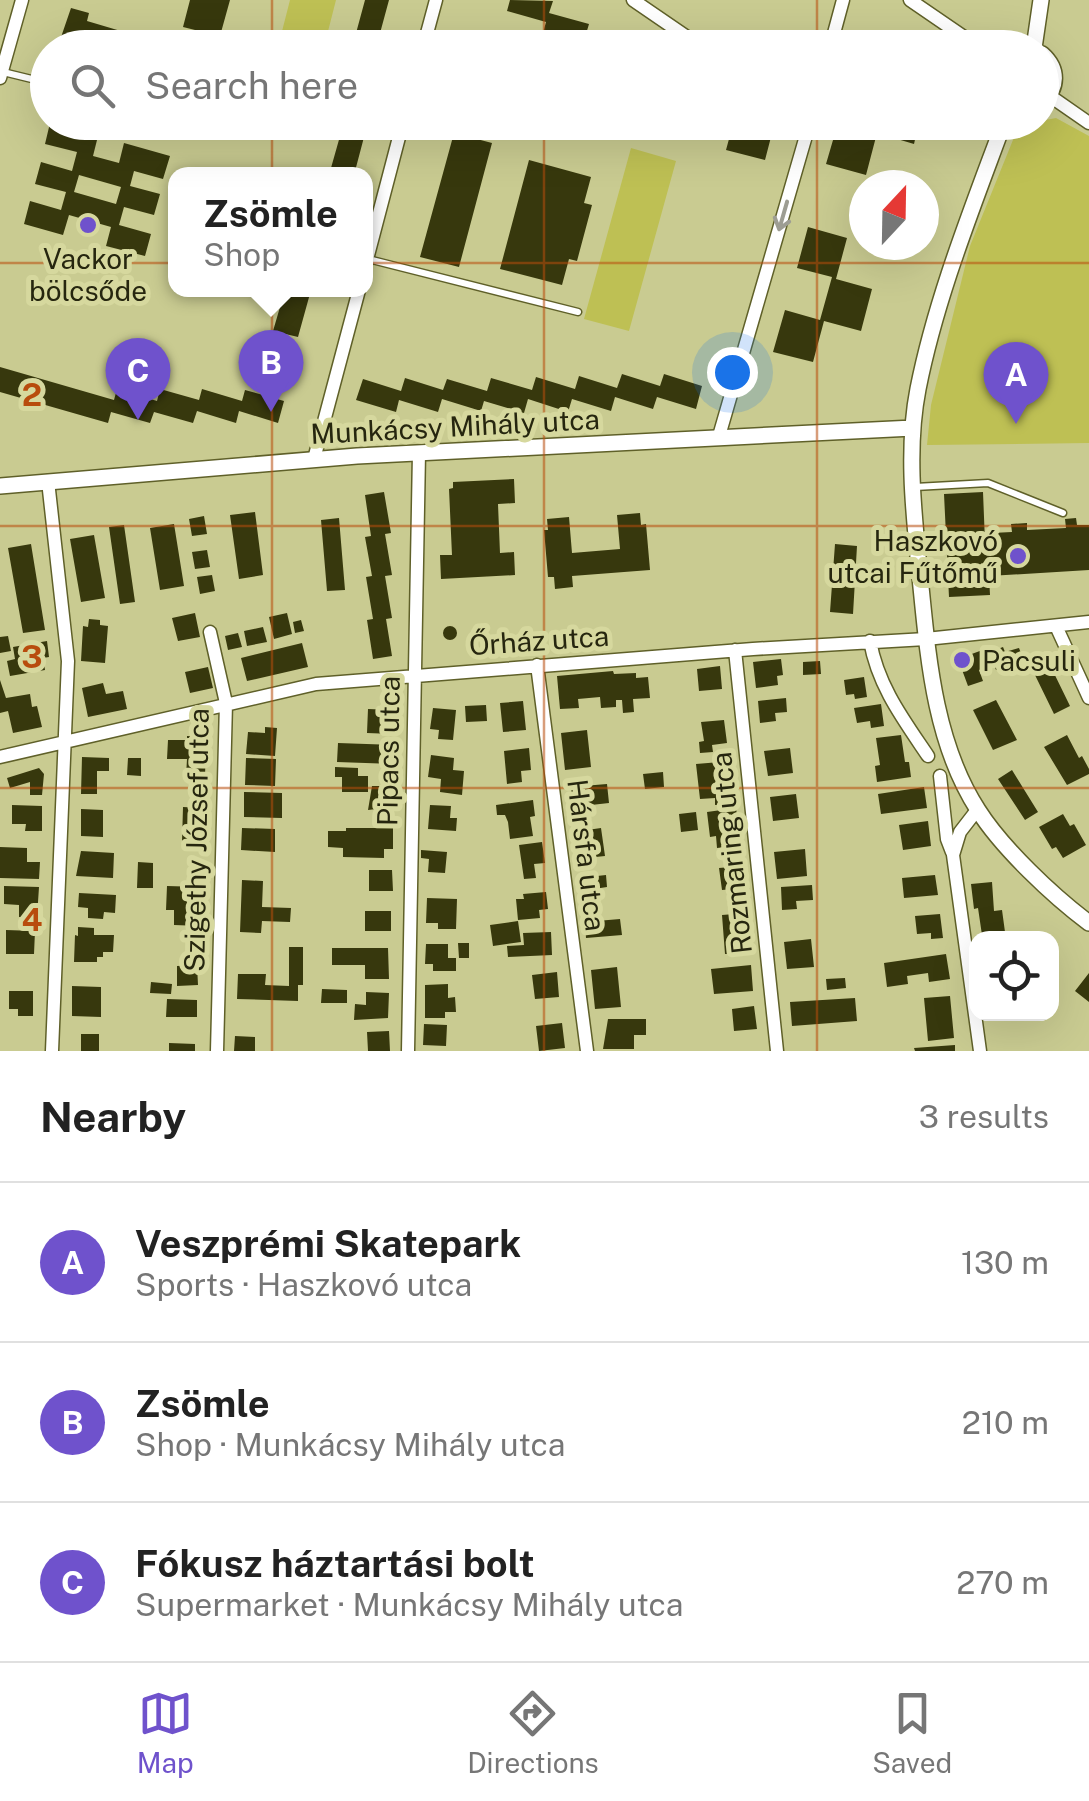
<!DOCTYPE html>
<meta charset="utf-8">
<style>
body{margin:0;font-family:"Public Sans",sans-serif;background:#f6f6f6;color:#222}
.controls{position:absolute;right:30px;bottom:30px;display:grid;overflow:hidden;border-radius:20px;box-shadow:0 10px 40px #0002}
.controls button{width:90px;height:90px;display:grid;place-items:center;padding:0;border:0;border-bottom:2px solid #e0e0e0;background:#fff;color:#222;font:50px sans-serif}
.compass{position:absolute;left:849px;top:170px;width:90px;height:90px;border-radius:50%;background:#fff;box-shadow:0 10px 40px #0002;rotate:22deg}
.you{position:absolute;left:732px;top:372px;width:35px;height:35px;margin:-25px;border:8px solid #fff;border-radius:50%;background:#1a73e8;box-shadow:0 0 0 15px #1a73e833}
.badge{display:grid;place-items:center;width:65px;height:65px;border-radius:50%;background:#6f52cc;color:#fff;font-size:32px;font-weight:700}
.pin{position:absolute;translate:-50% -82px;filter:drop-shadow(0 2px 5px #0008)}
.pin::after{content:'';position:absolute;top:52px;width:35px;height:30px;background:inherit;clip-path:polygon(0 0,100% 0,50% 100%)}
.popup{position:absolute;left:168px;top:167px;width:205px;height:130px;box-sizing:border-box;display:grid;place-content:center;border-radius:20px;background:#fff;filter:drop-shadow(0 2px 8px #0005);font-size:32px;white-space:nowrap;color:#767676}
.popup b{font-size:38px;color:#222}
.popup::after{content:'';position:absolute;left:50%;top:100%;margin-left:-20px;border:20px solid transparent;border-top-color:#fff}
.list{margin:0;padding:0;list-style:none}
h2{display:flex;justify-content:space-between;align-items:center;height:130px;margin:0;padding:0 40px;font-size:42px}
h2 small{font-size:32px;font-weight:400;color:#767676}
.list li{display:grid;grid-template-columns:65px 1fr auto;gap:30px;align-items:center;box-sizing:border-box;height:160px;padding:0 40px;border-top:2px solid #e0e0e0}
.list b{display:block;font-size:38px;white-space:nowrap}
.list p{margin:0;font-size:32px;white-space:nowrap;color:#767676}
.list em{font-size:32px;font-style:normal;color:#767676}
.icon{flex:none;width:55px;height:55px;fill:none;stroke:currentColor;stroke-width:2;stroke-linecap:round;stroke-linejoin:round}
.map{position:relative;flex:none;width:1089px;height:1051px;overflow:hidden}
.search{position:absolute;background:#fff;box-shadow:0 10px 40px #0002;left:30px;right:30px;top:30px;height:110px;display:flex;align-items:center;gap:25px;box-sizing:border-box;padding:0 35px;border-radius:55px;color:#767676;font-size:38px}
.sheet{height:610px;background:#fff}
nav{display:flex;justify-content:space-around;align-items:center;box-sizing:border-box;height:140px;border-top:2px solid #e0e0e0;background:#fff;font-size:28px;color:#767676}
nav a{display:grid;justify-items:center;gap:5px}
nav .on{color:#6f52cc}
.map>svg:first-child{display:block}
.green{fill:#bec054}
.building{fill:#37380d;fill-rule:evenodd}
.lines{fill:none;stroke-linecap:round;stroke-linejoin:round}
.service-casing{stroke:#5f6029;stroke-width:9}
.minor-casing{stroke:#5f6029;stroke-width:15}
.tertiary-casing{stroke:#5f6029;stroke-width:18}
.service{stroke:#fff;stroke-width:6}
.minor{stroke:#fff;stroke-width:12}
.tertiary{stroke:#fff;stroke-width:15}
.oneway{stroke:#9d9d93}
.grid{fill:none;stroke:#b84c0d;stroke-width:2.5;stroke-opacity:0.55}
.poi-dot{fill:#6f52cc;stroke:#d6d89e;stroke-width:4}
.labels{text-anchor:middle;dominant-baseline:central;stroke-width:10;stroke-linejoin:round;paint-order:stroke}
.poi-label{font-size:28px;fill:#26260f;stroke:#d6d89e}
.street-label{font-size:28px;fill:#26260f;stroke:#d6d89e}
.grid-label{font-size:32px;text-anchor:middle;font-weight:bold;fill:#b84c0d;stroke:#d6d89e;stroke-width:10;stroke-linejoin:round;paint-order:stroke}
</style>
<div class="map">
<svg width="1089" height="1051" viewBox="0 0 1089 1051">
<rect width="100%" height="100%" fill="#c9cb91"/>
<path class="green" d="M 290,0 L 336,0 L 324,47 L 278,47 Z
M 1056,118 L 1089,136 L 1089,443 L 927,445 L 931,405 L 970,246 L 1015,135 L 1029,123 Z
M 631,148 L 676,161 L 629,331 L 584,319 Z"/>
<path class="building" d="M 190,0 L 230,0 L 220,36 L 214,34 L 210,48 L 194,48 L 199,31 L 183,27 Z
M 365,0 L 389,0 L 376,48 L 352,48 Z
M 510,0 L 553,1 L 549,13 L 589,24 L 586,34 L 632,48 L 583,48 L 584,44 L 543,33 L 546,22 L 507,11 Z
M 71,8 L 89,13 L 87,21 L 178,48 L 74,48 L 59,43 Z
M 861,40 L 884,46 L 884,48 L 859,48 Z
M 344,122 L 368,122 L 354,175 L 329,175 Z
M 691,122 L 733,122 L 732,127 L 771,137 L 765,160 L 726,150 L 729,139 L 690,128 Z
M 876,122 L 919,122 L 914,144 L 877,133 L 866,175 L 826,164 L 838,123 L 873,132 Z
M 50,123 L 98,136 L 93,156 L 119,163 L 124,143 L 170,156 L 163,179 L 134,171 L 130,186 L 160,194 L 154,215 L 124,207 L 119,225 L 151,234 L 145,256 L 106,246 L 111,227 L 69,215 L 63,235 L 24,224 L 30,201 L 61,210 L 66,192 L 35,184 L 41,162 L 72,171 L 77,152 L 45,144 ZM 79,175 L 121,187 L 116,204 L 74,192 Z
M 454,133 L 492,143 L 459,267 L 420,257 Z
M 529,160 L 591,177 L 584,203 L 592,205 L 577,261 L 569,259 L 562,285 L 500,269 Z
M 808,227 L 847,238 L 836,279 L 872,289 L 861,331 L 824,321 L 813,362 L 773,352 L 785,310 L 820,320 L 832,277 L 797,268 Z
M 285,290 L 311,290 L 298,337 L 273,331 Z
M 0,367 L 114,400 L 117,389 L 157,401 L 160,389 L 199,400 L 202,389 L 242,401 L 245,390 L 284,401 L 278,423 L 239,411 L 236,423 L 197,411 L 193,423 L 154,412 L 150,423 L 111,412 L 108,423 L 0,392 Z
M 622,374 L 660,386 L 664,374 L 702,386 L 696,409 L 657,397 L 653,409 L 615,397 L 611,411 L 572,399 L 568,412 L 528,399 L 524,413 L 484,401 L 481,411 L 442,399 L 438,412 L 399,400 L 396,412 L 356,400 L 363,379 L 401,391 L 405,378 L 443,390 L 447,379 L 487,391 L 491,378 L 532,390 L 536,377 L 575,389 L 579,376 L 617,388 Z
M 514,479 L 515,503 L 498,504 L 500,553 L 514,552 L 515,575 L 441,579 L 440,555 L 452,555 L 449,489 L 453,488 L 453,482 Z
M 384,492 L 391,533 L 385,534 L 392,575 L 385,576 L 392,618 L 386,619 L 392,656 L 373,659 L 367,620 L 373,619 L 366,577 L 372,576 L 365,537 L 371,536 L 365,495 Z
M 983,492 L 985,542 L 992,542 L 992,533 L 1012,532 L 1011,524 L 1027,523 L 1027,530 L 1066,528 L 1065,519 L 1076,518 L 1077,525 L 1089,525 L 1089,570 L 989,576 L 990,595 L 949,597 L 944,494 Z
M 255,512 L 263,575 L 239,579 L 230,515 Z
M 640,513 L 641,525 L 646,524 L 650,570 L 572,576 L 573,587 L 555,589 L 554,577 L 548,577 L 544,530 L 548,530 L 547,519 L 569,517 L 572,553 L 620,549 L 617,515 Z
M 204,516 L 207,534 L 192,536 L 189,519 Z
M 339,518 L 345,590 L 327,591 L 321,520 Z
M 174,524 L 184,586 L 160,590 L 150,528 Z
M 124,525 L 135,602 L 120,604 L 109,527 Z
M 94,535 L 105,598 L 81,602 L 70,539 Z
M 31,544 L 45,630 L 23,633 L 8,548 Z
M 835,544 L 857,546 L 853,614 L 830,612 Z
M 207,550 L 210,567 L 195,569 L 192,552 Z
M 212,575 L 215,591 L 200,594 L 197,577 Z
M 195,613 L 200,637 L 178,641 L 172,618 Z
M 287,613 L 292,634 L 274,639 L 269,617 Z
M 89,619 L 100,620 L 100,625 L 108,626 L 105,663 L 81,661 L 83,626 L 88,627 Z
M 301,620 L 304,631 L 295,633 L 293,622 Z
M443 633a7 7 0 1 1 14 0a7 7 0 1 1-14 0Z
M 263,627 L 267,642 L 247,646 L 244,631 Z
M 238,633 L 242,647 L 228,650 L 225,636 Z
M 8,636 L 11,651 L 0,653 L 0,637 Z
M 47,641 L 49,657 L 43,658 L 45,670 L 10,676 L 7,661 L 15,659 L 13,647 Z
M 302,643 L 308,667 L 247,681 L 241,658 Z
M 1003,647 L 1005,652 L 1019,648 L 1025,664 L 996,670 L 994,664 L 979,670 L 983,681 L 968,686 L 958,659 L 988,648 L 990,652 Z
M 781,659 L 783,675 L 777,676 L 778,685 L 756,688 L 753,662 Z
M 820,661 L 821,674 L 803,675 L 803,662 Z
M 1050,665 L 1070,706 L 1054,714 L 1034,673 Z
M 720,666 L 722,689 L 699,691 L 697,669 Z
M 208,667 L 213,688 L 190,693 L 185,672 Z
M 613,671 L 614,674 L 636,673 L 636,678 L 648,677 L 650,698 L 633,699 L 634,712 L 623,713 L 622,700 L 616,700 L 616,707 L 601,708 L 600,697 L 578,699 L 579,708 L 560,709 L 557,676 Z
M 864,677 L 867,697 L 855,699 L 854,694 L 846,695 L 844,680 Z
M 0,680 L 6,698 L 30,694 L 32,707 L 37,706 L 42,727 L 13,733 L 8,711 L 0,713 Z
M 103,683 L 106,694 L 123,691 L 127,709 L 88,717 L 82,688 Z
M 786,698 L 787,712 L 775,713 L 776,721 L 760,723 L 758,701 Z
M 996,700 L 1017,740 L 993,750 L 973,710 Z
M 523,701 L 526,730 L 503,732 L 500,703 Z
M 881,704 L 884,726 L 871,728 L 870,721 L 857,723 L 854,708 Z
M 486,705 L 487,721 L 466,722 L 465,706 Z
M 433,708 L 456,710 L 453,740 L 438,739 L 439,730 L 430,729 Z
M 368,709 L 394,710 L 393,734 L 367,733 Z
M 724,720 L 727,743 L 712,745 L 713,752 L 700,753 L 699,742 L 704,741 L 701,722 Z
M 265,727 L 277,728 L 275,756 L 246,754 L 248,732 L 265,733 Z
M 587,730 L 591,767 L 565,770 L 561,733 Z
M 901,735 L 905,762 L 909,762 L 911,777 L 877,782 L 875,766 L 880,765 L 876,738 Z
M 1067,735 L 1079,758 L 1082,756 L 1089,769 L 1089,774 L 1067,785 L 1044,747 Z
M 187,736 L 206,737 L 205,778 L 186,777 L 187,759 L 167,759 L 168,740 L 187,740 Z
M 338,743 L 395,745 L 394,764 L 337,762 Z
M 529,748 L 531,770 L 521,771 L 522,782 L 507,784 L 504,751 Z
M 790,748 L 793,773 L 768,776 L 764,751 Z
M 431,755 L 454,758 L 453,770 L 464,771 L 462,795 L 440,792 L 441,779 L 428,777 Z
M 82,757 L 109,758 L 109,771 L 97,771 L 97,794 L 81,794 Z
M 128,758 L 141,758 L 141,776 L 127,775 Z
M 246,758 L 276,759 L 275,786 L 245,785 Z
M 732,761 L 736,803 L 715,805 L 715,798 L 700,799 L 696,764 Z
M 335,767 L 358,768 L 358,776 L 368,776 L 368,792 L 342,792 L 342,777 L 335,777 Z
M 39,768 L 44,774 L 42,795 L 30,795 L 30,782 L 10,788 L 7,778 Z
M 1012,770 L 1038,812 L 1025,820 L 998,779 Z
M 663,772 L 664,787 L 645,789 L 643,774 Z
M 607,784 L 609,803 L 591,805 L 591,811 L 573,813 L 571,787 Z
M 372,786 L 394,786 L 393,807 L 368,810 Z
M 924,787 L 927,808 L 881,814 L 878,794 Z
M 244,792 L 282,793 L 282,818 L 244,817 Z
M 796,794 L 799,818 L 773,821 L 770,797 Z
M 533,800 L 535,816 L 530,817 L 533,836 L 510,839 L 508,822 L 505,815 L 497,815 L 496,805 Z
M 12,805 L 42,806 L 42,831 L 25,831 L 26,824 L 12,824 Z
M 430,805 L 451,806 L 450,818 L 457,818 L 456,831 L 428,829 Z
M 183,807 L 203,808 L 202,843 L 182,842 Z
M 736,808 L 741,845 L 717,848 L 716,836 L 710,837 L 707,812 Z
M 81,809 L 103,810 L 103,837 L 81,836 Z
M 696,812 L 698,830 L 681,832 L 679,814 Z
M 1063,814 L 1070,826 L 1074,824 L 1086,845 L 1063,858 L 1056,847 L 1052,849 L 1039,827 Z
M 928,821 L 931,846 L 903,850 L 899,825 Z
M 242,828 L 275,829 L 275,852 L 241,850 Z
M 346,828 L 393,828 L 393,849 L 384,849 L 384,858 L 343,857 L 343,848 L 328,847 L 328,831 L 346,831 Z
M 601,828 L 605,856 L 586,858 L 585,851 L 576,852 L 573,832 Z
M 542,842 L 545,863 L 534,864 L 536,878 L 524,879 L 519,845 Z
M 0,847 L 27,848 L 27,862 L 40,862 L 39,879 L 0,878 Z
M 805,849 L 807,876 L 777,879 L 774,852 Z
M 421,850 L 447,852 L 445,873 L 428,872 L 429,859 L 421,858 Z
M 81,851 L 114,853 L 113,878 L 76,876 Z
M 138,862 L 153,863 L 153,888 L 137,888 Z
M 742,866 L 744,888 L 722,890 L 719,868 Z
M 369,870 L 392,870 L 393,891 L 369,891 Z
M 606,875 L 607,887 L 594,889 L 595,898 L 582,900 L 579,878 Z
M 935,875 L 938,895 L 904,898 L 902,878 Z
M 242,880 L 263,881 L 262,907 L 291,908 L 290,922 L 262,921 L 261,933 L 240,932 Z
M 992,882 L 994,911 L 1002,910 L 1005,932 L 982,935 L 978,908 L 974,909 L 971,884 Z
M 812,885 L 813,900 L 796,901 L 797,909 L 782,910 L 781,887 Z
M 4,886 L 39,887 L 37,917 L 19,917 L 19,905 L 4,904 Z
M 167,886 L 201,887 L 201,926 L 174,925 L 174,910 L 166,910 Z
M 546,892 L 548,909 L 539,910 L 540,918 L 518,920 L 516,899 L 524,899 L 523,894 Z
M 79,893 L 116,895 L 115,913 L 104,912 L 103,919 L 88,918 L 88,908 L 78,907 Z
M 427,898 L 457,899 L 456,929 L 438,929 L 438,923 L 426,923 Z
M 365,911 L 391,911 L 391,931 L 365,931 Z
M 747,913 L 750,952 L 725,954 L 722,915 Z
M 940,914 L 943,938 L 931,939 L 931,933 L 917,934 L 915,916 Z
M 620,919 L 622,935 L 586,938 L 585,922 Z
M 518,921 L 521,942 L 493,946 L 490,925 Z
M 78,927 L 94,928 L 94,935 L 114,935 L 113,952 L 103,952 L 103,957 L 97,957 L 97,962 L 74,962 L 75,935 L 78,936 Z
M 6,930 L 35,931 L 34,954 L 6,954 Z
M 551,932 L 552,955 L 508,957 L 507,946 L 524,945 L 523,933 Z
M 811,939 L 814,967 L 787,969 L 784,942 Z
M 458,943 L 469,943 L 469,958 L 459,958 Z
M 426,944 L 448,944 L 448,958 L 456,958 L 456,971 L 433,971 L 433,964 L 425,964 Z
M 289,947 L 303,947 L 303,985 L 298,985 L 298,1001 L 237,999 L 238,974 L 266,974 L 265,985 L 289,986 Z
M 332,948 L 388,948 L 389,979 L 365,979 L 365,965 L 332,965 Z
M 946,954 L 950,979 L 929,982 L 928,973 L 907,976 L 908,984 L 887,987 L 884,963 Z
M 197,965 L 198,985 L 177,986 L 177,966 Z
M 751,965 L 753,991 L 714,994 L 711,969 Z
M 617,967 L 621,1007 L 595,1009 L 591,970 Z
M 557,972 L 559,997 L 535,999 L 532,975 Z
M 1089,973 L 1089,1002 L 1075,991 Z
M 845,978 L 846,988 L 827,990 L 826,979 Z
M 151,982 L 172,984 L 171,994 L 150,993 Z
M 448,984 L 448,998 L 455,997 L 456,1012 L 445,1012 L 445,1018 L 425,1018 L 425,985 Z
M 72,986 L 101,987 L 101,1017 L 72,1016 Z
M 322,989 L 347,990 L 347,1003 L 321,1003 Z
M 9,991 L 33,991 L 33,1016 L 18,1016 L 18,1009 L 9,1009 Z
M 366,992 L 389,993 L 388,1018 L 354,1020 L 355,1004 L 366,1005 Z
M 950,996 L 954,1038 L 928,1041 L 924,998 Z
M 855,998 L 857,1021 L 792,1026 L 790,1002 Z
M 167,999 L 197,1000 L 197,1017 L 166,1017 Z
M 754,1006 L 757,1029 L 734,1031 L 732,1009 Z
M 608,1019 L 646,1019 L 646,1035 L 634,1035 L 634,1049 L 603,1049 Z
M 562,1023 L 565,1048 L 539,1051 L 536,1026 Z
M 424,1024 L 447,1025 L 446,1046 L 423,1045 Z
M 389,1031 L 390,1051 L 368,1051 L 367,1032 Z
M 81,1034 L 99,1034 L 99,1051 L 81,1051 Z
M 235,1036 L 255,1037 L 255,1051 L 234,1051 Z
M 169,1043 L 195,1044 L 195,1051 L 169,1051 Z
M 955,1045 L 955,1051 L 915,1051 L 914,1048 Z"/>
<g class="lines">
<defs>
<path id="service" d="M 3,72 L 48,83
M 193,122 L 211,127
M 368,259 L 578,312
M 915,487 L 988,483 L 1063,513"/>
<path id="minor" d="M 633,0 L 703,48
M 910,0 L 980,48
M 423,48 L 436,0
M 830,48 L 843,0
M 0,78 L 22,0
M 1050,96 L 1089,123
M 366,263 L 403,122
M 719,436 L 810,122
M 314,459 L 359,290
M 48,481 L 68,661 L 52,1051
M 1056,626 L 1089,698
M 210,632 L 226,703 L 217,1051
M 870,641 C 878,686 903,719 928,756
M 735,650 L 777,1051
M 537,665 L 587,1051
M 0,757 L 316,684 L 753,649 L 926,639 L 1089,622
M 940,776 L 947,839 L 952,852
M 977,810 L 960,832 L 953,855 L 980,1051
M 408,1051 L 419,453"/>
<path id="tertiary" d="M 1034,48 L 1041,0
M 1042,54 C 1059,69 1058,88 1042,103
M 1004,122 C 972,209 936,298 918,389 C 906,450 914,516 920,577 C 928,656 934,742 978,810 C 1002,848 1053,896 1089,923
M 0,486 L 357,456 L 913,428"/>
</defs>
<use href="#service" class="service-casing"/>
<use href="#minor" class="minor-casing"/>
<use href="#tertiary" class="tertiary-casing"/>
<use href="#service" class="service"/>
<use href="#minor" class="minor"/>
<use href="#tertiary" class="tertiary"/>
</g>
<defs><path id="oneway-shaft" d="M-6 0H5M1.5-3L5.5 0L1.5 3" fill="none" stroke-width="1.6" stroke-linecap="round" stroke-linejoin="round" transform="scale(2.5)"/></defs>
<use class="oneway" href="#oneway-shaft" transform="translate(783 216) rotate(106)"/>
<path class="grid" d="M 272,0 L 272,48M 544,0 L 544,48M 817,0 L 817,48M 272,122 L 272,1051M 544,122 L 544,1051M 817,122 L 817,1051M 0,263 L 1089,263M 0,526 L 1089,526M 0,788 L 1089,788"/>
<g class="poi-dot">
<circle cx="88" cy="225" r="10"/>
<circle cx="1018" cy="556" r="10"/>
<circle cx="962" cy="660" r="10"/>
</g>
<g class="labels">
<g class="poi-label">
<text x="88" y="258">Vackor<tspan x="88" dy="32">bölcsőde</tspan></text>
<text x="998" y="540" text-anchor="end">Haszkovó<tspan x="998" dy="32">utcai Fűtőmű</tspan></text>
<text x="982" y="660" text-anchor="start">Pacsuli</text>
</g>
<g class="street-label">
<text transform="translate(455 426) rotate(-3)">Munkácsy Mihály utca</text>
<text transform="translate(539 640) rotate(-4)">Őrház utca</text>
<text transform="translate(388 751) rotate(-89)">Pipacs utca</text>
<text transform="translate(196 840) rotate(-89)">Szigethy József utca</text>
<text transform="translate(731 853) rotate(-96)">Rozmaring utca</text>
<text transform="translate(587 855) rotate(83)">Hársfa utca</text>
</g>
</g>
<g class="grid-label">
<text x="32" y="406">2</text>
<text x="32" y="668">3</text>
<text x="32" y="931">4</text>
</g>
</svg>
<div class="controls">
<button><svg class="icon" aria-label="locate" viewBox="0 0 24 24"><circle cx="12" cy="12" r="6"/><path d="M12 2v4M12 18v4M2 12h4M18 12h4"/></svg></button>
</div>
<svg class="compass" viewBox="-18 -18 36 36"><path d="M0-13l5 13h-10z" fill="#e53935"/><path d="M0 13l5-13h-10z" fill="#767676"/></svg>
<div class="you"></div>
<div class="pin badge" style="left:1016px;top:424px">A</div>
<div class="pin badge" style="left:271px;top:412px">B</div>
<div class="popup"><b>Zsömle</b>Shop</div>
<div class="pin badge" style="left:138px;top:420px">C</div>
<div class="search"><svg class="icon" aria-label="search" viewBox="0 0 24 24"><circle cx="10" cy="10" r="6"/><path d="M15 15l6 6"/></svg>Search here</div>
</div>
<section class="sheet">
<h2>Nearby<small>3 results</small></h2>
<ul class="list">
<li><span class="badge">A</span><div><b>Veszprémi Skatepark</b><p>Sports · Haszkovó utca</p></div><em>130 m</em></li>
<li><span class="badge">B</span><div><b>Zsömle</b><p>Shop · Munkácsy Mihály utca</p></div><em>210 m</em></li>
<li><span class="badge">C</span><div><b>Fókusz háztartási bolt</b><p>Supermarket · Munkácsy Mihály utca</p></div><em>270 m</em></li>
</ul>
</section>
<nav>
<a class="on"><svg class="icon" aria-label="map" viewBox="0 0 24 24"><path d="M3 6l6-2 6 2 6-2v14l-6 2-6-2-6 2zM9 4v14M15 6v14"/></svg>Map</a>
<a><svg class="icon" aria-label="directions" viewBox="0 0 24 24"><path d="M12 3l9 9-9 9-9-9zM9 14v-3h6M13 9l2 2-2 2"/></svg>Directions</a>
<a><svg class="icon" aria-label="saved" viewBox="0 0 24 24"><path d="M7 4h10v16l-5-4-5 4z"/></svg>Saved</a>
</nav>
